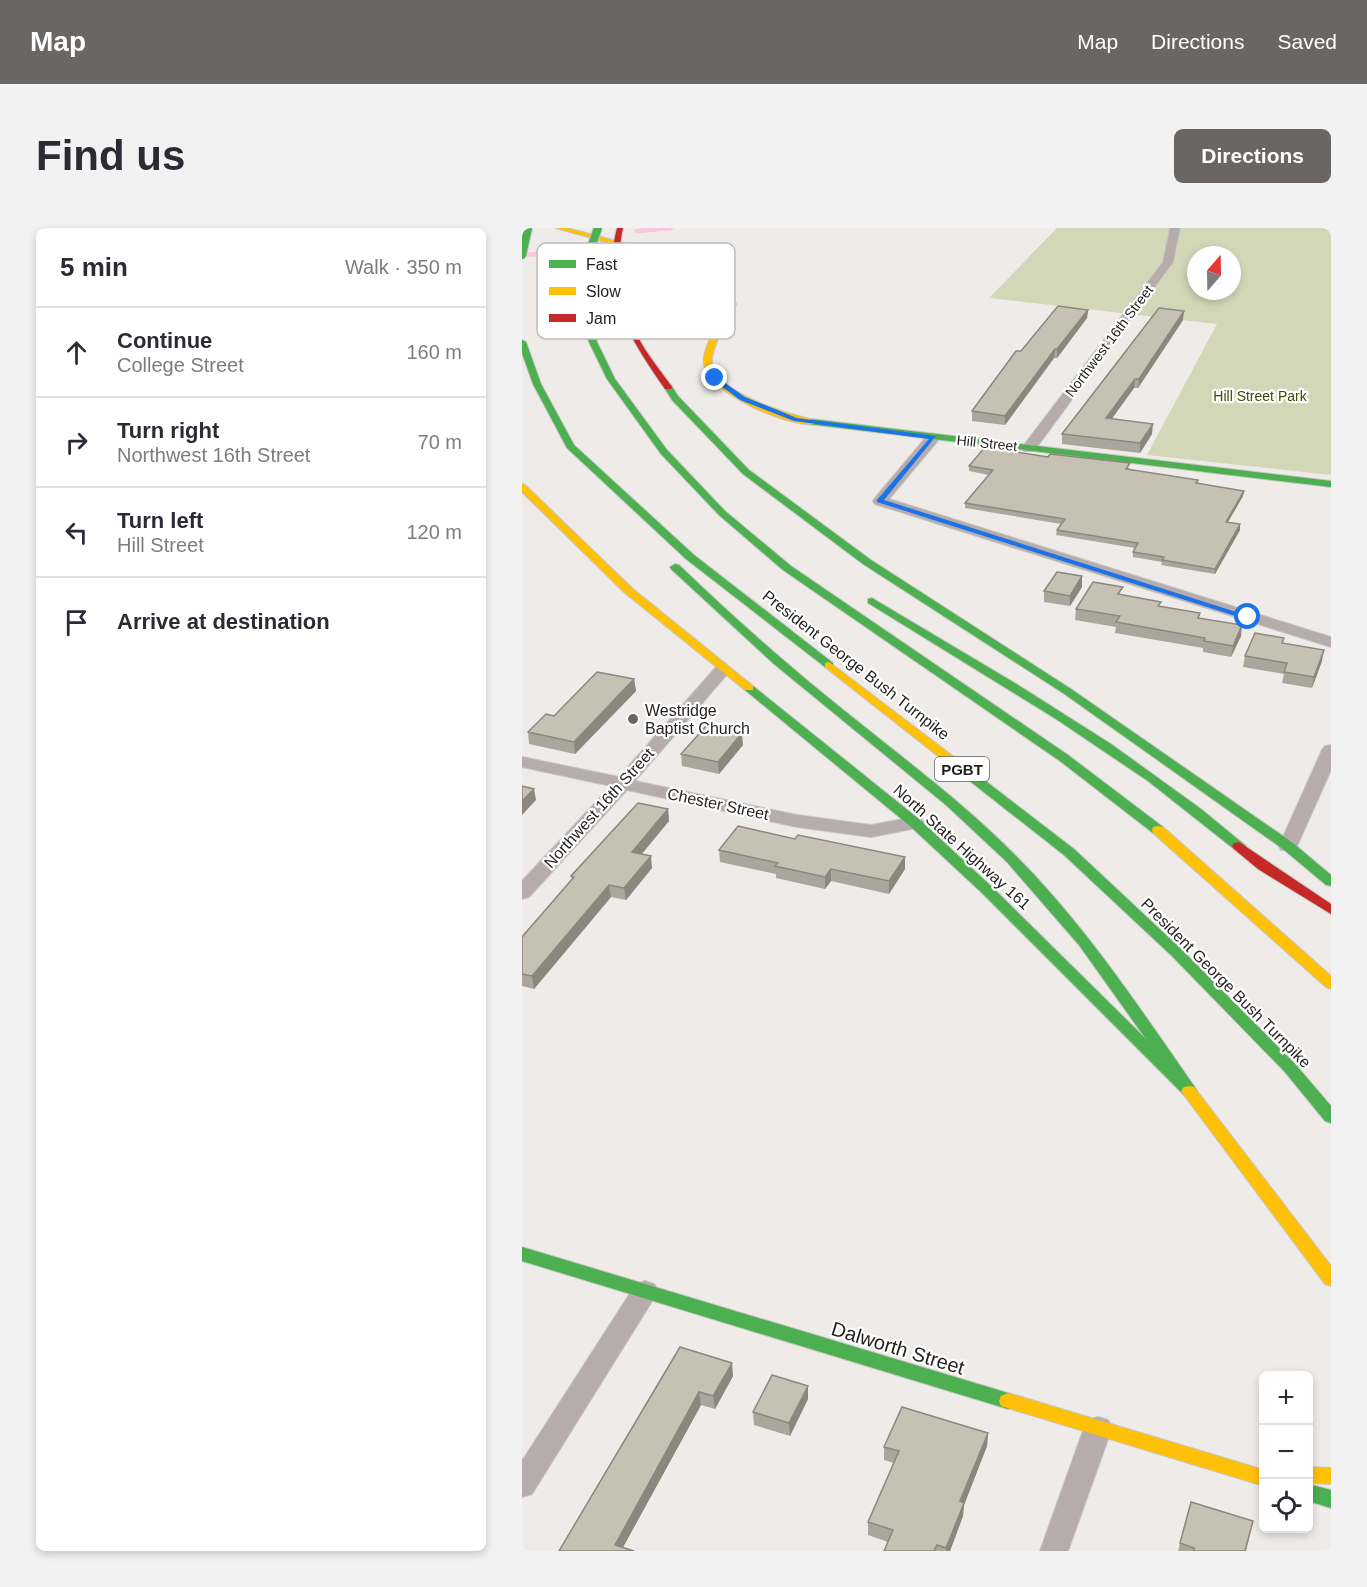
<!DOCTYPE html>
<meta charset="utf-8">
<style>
body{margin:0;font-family:Helvetica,sans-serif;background:#f2f2f3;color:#2b2b33}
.controls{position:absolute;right:18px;bottom:18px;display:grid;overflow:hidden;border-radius:9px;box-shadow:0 3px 9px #0003}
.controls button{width:54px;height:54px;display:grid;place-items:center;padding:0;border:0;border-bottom:2px solid #e1e1e2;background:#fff;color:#2b2b33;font:30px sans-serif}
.compass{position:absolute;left:665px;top:18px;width:54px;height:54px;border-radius:50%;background:#fff;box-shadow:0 3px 9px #0003;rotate:20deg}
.stop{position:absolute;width:18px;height:18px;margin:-14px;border:4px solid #1a73e8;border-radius:50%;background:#fff}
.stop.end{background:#1a73e8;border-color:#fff;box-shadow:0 2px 6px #0008}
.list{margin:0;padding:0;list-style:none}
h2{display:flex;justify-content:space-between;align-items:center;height:78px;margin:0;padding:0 24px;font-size:26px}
h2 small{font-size:20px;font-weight:400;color:#7c7c81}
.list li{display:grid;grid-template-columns:39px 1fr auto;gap:18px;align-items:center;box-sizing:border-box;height:90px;padding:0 24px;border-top:2px solid #e1e1e2}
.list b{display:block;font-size:22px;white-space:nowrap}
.list p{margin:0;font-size:20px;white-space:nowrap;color:#7c7c81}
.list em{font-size:20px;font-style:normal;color:#7c7c81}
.icon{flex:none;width:33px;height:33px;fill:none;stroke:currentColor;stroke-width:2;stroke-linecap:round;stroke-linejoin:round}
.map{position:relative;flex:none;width:809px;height:1323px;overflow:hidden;border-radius:9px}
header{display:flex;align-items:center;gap:36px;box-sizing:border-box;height:84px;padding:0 30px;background:#696664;color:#fff}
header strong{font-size:28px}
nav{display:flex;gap:33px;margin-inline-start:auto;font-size:21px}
.intro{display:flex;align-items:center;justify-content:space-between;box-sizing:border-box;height:144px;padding:0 36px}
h1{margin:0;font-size:42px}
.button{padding:15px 27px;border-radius:9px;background:#696664;color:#fff;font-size:21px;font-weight:700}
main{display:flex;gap:36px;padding:0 36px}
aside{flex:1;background:#fff;border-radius:9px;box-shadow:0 3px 9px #0003}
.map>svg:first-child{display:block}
.green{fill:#d2d8b7;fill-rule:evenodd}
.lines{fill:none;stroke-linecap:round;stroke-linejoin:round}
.stream{stroke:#f6c8dd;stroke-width:4.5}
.street-casing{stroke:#c8c6c4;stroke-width:2}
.fast-casing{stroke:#c8c6c4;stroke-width:2}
.slow-casing{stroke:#c8c6c4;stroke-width:2}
.jam-casing{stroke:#c8c6c4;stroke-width:2}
.street{fill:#b5acab;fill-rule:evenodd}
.fast{fill:#4caf50;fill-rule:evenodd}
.slow{fill:#ffc107;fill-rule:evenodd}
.jam{fill:#c62828;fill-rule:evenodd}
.fast-bridge-casing{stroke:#c8c6c4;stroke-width:10;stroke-linecap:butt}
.fast-bridge{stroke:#4caf50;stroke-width:8}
.wall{fill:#aba69b}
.shaded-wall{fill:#8b877e}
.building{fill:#c7c1b4;stroke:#8b877e;stroke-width:1.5}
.route{fill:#1a73e8}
.poi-dot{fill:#696664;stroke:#fff;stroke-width:2}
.labels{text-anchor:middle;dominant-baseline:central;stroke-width:4.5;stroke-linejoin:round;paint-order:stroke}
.far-street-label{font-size:14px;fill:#211f1d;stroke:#fff}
.far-park-label{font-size:14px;fill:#404900;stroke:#fff}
.shield{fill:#fff;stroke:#646261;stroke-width:1.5}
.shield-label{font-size:15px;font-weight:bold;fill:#211f1d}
.street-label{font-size:16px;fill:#211f1d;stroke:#fff}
.poi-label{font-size:16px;fill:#211f1d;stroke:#fff;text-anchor:start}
.near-street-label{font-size:20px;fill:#211f1d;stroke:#fff}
.key{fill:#fff;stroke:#bcbcbb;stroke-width:1.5}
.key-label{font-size:16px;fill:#211f1d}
</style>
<header>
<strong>Map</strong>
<nav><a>Map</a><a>Directions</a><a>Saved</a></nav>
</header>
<div class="intro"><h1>Find us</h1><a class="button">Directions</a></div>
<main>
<aside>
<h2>5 min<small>Walk · 350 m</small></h2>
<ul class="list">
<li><svg class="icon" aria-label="ahead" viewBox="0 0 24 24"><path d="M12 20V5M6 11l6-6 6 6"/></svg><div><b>Continue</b><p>College Street</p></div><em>160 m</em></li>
<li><svg class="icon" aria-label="right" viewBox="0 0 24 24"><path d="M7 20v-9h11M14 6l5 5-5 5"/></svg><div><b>Turn right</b><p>Northwest 16th Street</p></div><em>70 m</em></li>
<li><svg class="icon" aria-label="left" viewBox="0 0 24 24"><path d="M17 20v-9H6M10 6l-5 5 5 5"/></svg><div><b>Turn left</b><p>Hill Street</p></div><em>120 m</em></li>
<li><svg class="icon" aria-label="arrive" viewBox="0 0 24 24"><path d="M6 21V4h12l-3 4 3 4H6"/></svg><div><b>Arrive at destination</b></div></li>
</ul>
</aside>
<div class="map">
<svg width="809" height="1323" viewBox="0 0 809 1323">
<rect width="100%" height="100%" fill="#eeebe8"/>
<path class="green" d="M 535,0 L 809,0 L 809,247 L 625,227 L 695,96 L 467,70 ZM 674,27 L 710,27 L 710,63 L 674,63 Z"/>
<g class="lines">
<path class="stream" d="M 115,3 L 149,0
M 1,27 L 47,24"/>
<defs>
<path id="street" d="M 648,0 L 658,0 L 651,34 L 512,223 L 502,223 L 500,220 L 502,217 L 641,34 Z
M 411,206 L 418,210 L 367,271 L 809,409 L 809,419 L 353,276 L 351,273 L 353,270 L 406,207 Z
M 201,436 L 209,441 L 207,444 L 113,553 L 275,587 L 349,597 L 393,589 L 400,591 L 402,595 L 400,599 L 349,609 L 275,599 L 105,562 L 7,669 L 0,671 L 0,653 L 89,558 L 0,539 L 0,529 L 97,549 L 195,438 Z
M 809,517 L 809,542 L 775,618 L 773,622 L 759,622 L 757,618 L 800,522 L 803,518 Z
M 123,1053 L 132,1056 L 136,1063 L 132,1070 L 10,1266 L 0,1269 L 0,1233 L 114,1056 Z
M 576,1189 L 586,1192 L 590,1200 L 546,1323 L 518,1323 L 562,1200 L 566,1192 Z"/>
<path id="fast" d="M 58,40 L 65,42 L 65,77 L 75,114 L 93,151 L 145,222 L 203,283 L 269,338 L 546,527 L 641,599 L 642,602 L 641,605 L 631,605 L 538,533 L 261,342 L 197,287 L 139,226 L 85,151 L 67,114 L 57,77 Z
M 0,112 L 4,114 L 19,156 L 52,217 L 172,327 L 311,435 L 311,439 L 303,439 L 164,331 L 45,220 L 11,156 L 0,125 Z
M 143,157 L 149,157 L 156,168 L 227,242 L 349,332 L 549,461 L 771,615 L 809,647 L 809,658 L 804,657 L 761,621 L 541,465 L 341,336 L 221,246 L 150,172 L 142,159 Z
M 289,191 L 809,253 L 809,259 L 286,196 L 286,192 Z
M 153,336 L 157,337 C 210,388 266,438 324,484 C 382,531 442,575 494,628 C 563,697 617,779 672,858 L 675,863 L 672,867 L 662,867 L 460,665 L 388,598 L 223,462 L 223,458 L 231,458 L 398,592 L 470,659 L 624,811 L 557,717 L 485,634 L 424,577 L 252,436 L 149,341 L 148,339 Z
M 350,370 L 496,457 L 589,516 L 679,581 L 724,618 L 722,621 L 712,621 L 626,553 L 534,491 L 346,375 L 346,371 Z
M 453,547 L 457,548 L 552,621 L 660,722 L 773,836 L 809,878 L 809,895 L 803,893 L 763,844 L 650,728 L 542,627 L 449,554 L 447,551 L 449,548 Z
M 0,1019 L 486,1165 L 493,1168 L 495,1173 L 493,1178 L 486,1181 L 0,1033 Z
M 786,1256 L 809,1262 L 809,1280 L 786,1273 Z"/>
<path id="slow" d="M 34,0 L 45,0 L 171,33 L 196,49 L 214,76 C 207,90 188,120 190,136 C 195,166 267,186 292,192 L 292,196 C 266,199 186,165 182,136 C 179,121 199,90 206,76 L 190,53 L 165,37 Z
M 0,256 L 3,257 L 111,361 L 231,458 L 231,462 L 223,462 L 103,365 L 0,264 Z
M 307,434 L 457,548 L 459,551 L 457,554 L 449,554 L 303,439 L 303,435 Z
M 636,598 L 641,599 L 809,748 L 809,761 L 804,759 L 631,605 L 630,602 L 631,599 Z
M 667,858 L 672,859 L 809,1038 L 809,1058 L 803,1056 L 662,867 L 659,863 L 662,859 Z
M 486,1165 L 742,1242 L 742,1258 L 479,1178 L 477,1173 L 479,1168 Z
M 786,1239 L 809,1240 L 809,1256 L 786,1255 Z"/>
<path id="jam" d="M 95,0 L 101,0 C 93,35 99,77 116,109 C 125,127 139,143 150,159 L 149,161 L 143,161 C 108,110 78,66 95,0 Z
M 717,614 L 809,676 L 809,686 L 736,641 L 712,621 L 710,618 L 712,615 Z"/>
</defs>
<use href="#street" class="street-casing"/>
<use href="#fast" class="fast-casing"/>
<use href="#slow" class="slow-casing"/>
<use href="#jam" class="jam-casing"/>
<use href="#street" class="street"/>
<use href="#fast" class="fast"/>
<use href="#slow" class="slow"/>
<use href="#jam" class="jam"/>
<defs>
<path id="fast-bridge" d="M 0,27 L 6,0
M 61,42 L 76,0"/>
</defs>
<use href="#fast-bridge" class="fast-bridge-casing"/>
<use href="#fast-bridge" class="fast-bridge"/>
</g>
<path class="wall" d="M 566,82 L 565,90 L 535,130 L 532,130 L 483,197 L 450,193 L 450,183 L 499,123 Z
M 661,92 L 616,160 L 612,160 L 590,190 L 630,206 L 618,225 L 540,216 L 540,206 Z
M 526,229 L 608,240 L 607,242 L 676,252 L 676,256 L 722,263 L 721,268 L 706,294 L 718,302 L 693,346 L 639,337 L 640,334 L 611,329 L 611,324 L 613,320 L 534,307 L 535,302 L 539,296 L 443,280 L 443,275 L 467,247 L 447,243 L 447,238 Z
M 560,348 L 560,359 L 548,378 L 522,374 L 522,363 Z
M 600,367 L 678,390 L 719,408 L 709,429 L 681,424 L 681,420 L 593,405 L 594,399 L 553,392 L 554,381 Z
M 762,410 L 761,415 L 800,433 L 790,460 L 760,455 L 762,446 L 721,439 L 723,428 Z
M 112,451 L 114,463 L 53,526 L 7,516 L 6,504 L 32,488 Z
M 221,517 L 197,546 L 160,538 L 159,526 Z
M 146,581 L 147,593 L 120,626 L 130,640 L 104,672 L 89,669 L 12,761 L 0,758 L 0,709 L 50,652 L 49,648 Z
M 273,611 L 383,629 L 383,641 L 367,666 L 309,653 L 303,661 L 254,650 L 254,646 L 198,634 L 197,622 Z
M 158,1119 L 211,1148 L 193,1181 L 179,1177 L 101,1319 L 37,1323 Z
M 286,1158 L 286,1171 L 268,1208 L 232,1197 L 231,1184 Z
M 466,1205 L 465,1218 L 442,1277 L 441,1288 L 428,1323 L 362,1323 L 366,1314 L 346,1307 L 346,1294 L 372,1235 L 362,1232 L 362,1219 Z
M 731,1293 L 724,1323 L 656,1323 L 658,1315 Z"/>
<path class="shaded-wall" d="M 566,82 L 565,90 L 535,130 L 535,121 Z
M 662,83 L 661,92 L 616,160 L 617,151 Z
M 533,121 L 532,130 L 483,197 L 483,188 Z
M 613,151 L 612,160 L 584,199 L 584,190 Z
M 631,196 L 630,206 L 618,225 L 618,215 Z
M 722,263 L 721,268 L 703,299 L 704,294 Z
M 718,296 L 718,302 L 693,346 L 693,341 Z
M 560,348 L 560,359 L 548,378 L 548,368 Z
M 720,397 L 719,408 L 709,429 L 711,418 Z
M 802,422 L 800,433 L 790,460 L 792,449 Z
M 112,451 L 114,463 L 53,526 L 52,514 Z
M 220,505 L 221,517 L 197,546 L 196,534 Z
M 12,561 L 14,572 L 0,587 L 0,573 Z
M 146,581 L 147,593 L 111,636 L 110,624 Z
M 129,628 L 130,640 L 104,672 L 102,660 Z
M 383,629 L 383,641 L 367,666 L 367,653 Z
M 309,641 L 309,653 L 303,661 L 303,649 Z
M 87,657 L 89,669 L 12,761 L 10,748 Z
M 210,1135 L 211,1148 L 193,1181 L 191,1168 Z
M 286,1158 L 286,1171 L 268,1208 L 267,1195 Z
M 177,1164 L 179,1177 L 99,1323 L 93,1317 Z
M 466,1205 L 465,1218 L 442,1277 L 441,1288 L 428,1323 L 424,1323 L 424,1320 L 438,1273 Z"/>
<path class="building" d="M 536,78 L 566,82 L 535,121 L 533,121 L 483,188 L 450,183 L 494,123 L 499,123 Z
M 637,80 L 662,83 L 617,151 L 613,151 L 584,190 L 631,196 L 618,215 L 540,206 Z
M 463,219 L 526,229 L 528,226 L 608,235 L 604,241 L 676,252 L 674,255 L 722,263 L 704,294 L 718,296 L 693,341 L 640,332 L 642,329 L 611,324 L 616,315 L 535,302 L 543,291 L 443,275 L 471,242 L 447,238 Z
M 535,344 L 560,348 L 548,368 L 522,363 Z
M 571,354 L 601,359 L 596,366 L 639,374 L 636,378 L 678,385 L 676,390 L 720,397 L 711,418 L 682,413 L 683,410 L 594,394 L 598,388 L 554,381 Z
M 733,405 L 762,410 L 760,415 L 802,422 L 792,449 L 762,444 L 765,435 L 723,428 Z
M 75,444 L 112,451 L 52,514 L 6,504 L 24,486 L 32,488 Z
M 184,498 L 220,505 L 196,534 L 159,526 Z
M 0,558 L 12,561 L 0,573 Z
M 116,575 L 146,581 L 110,624 L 129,628 L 102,660 L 87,657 L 10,748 L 0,746 L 0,709 L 52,649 L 49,648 Z
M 216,598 L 273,611 L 276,607 L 383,629 L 367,653 L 309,641 L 303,649 L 253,638 L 256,635 L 197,622 Z
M 158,1119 L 210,1135 L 191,1168 L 177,1164 L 93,1317 L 112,1323 L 37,1323 Z
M 250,1147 L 286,1158 L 267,1195 L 231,1184 Z
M 380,1179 L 466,1205 L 438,1273 L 442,1275 L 424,1320 L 415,1317 L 412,1323 L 362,1323 L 371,1302 L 346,1294 L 377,1223 L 362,1219 Z
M 669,1274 L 731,1293 L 723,1323 L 672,1323 L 672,1320 L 658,1315 Z"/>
<path class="route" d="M 193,148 L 223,169 L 275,190 L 414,208 L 362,272 L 730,389 L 723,391 L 355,274 L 355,272 L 407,211 L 272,193 L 218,172 L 190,151 Z"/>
<circle class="poi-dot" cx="111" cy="491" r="6"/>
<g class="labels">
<g class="far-street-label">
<text transform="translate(587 113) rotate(-53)">Northwest 16th Street</text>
<text transform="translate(465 215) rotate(6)">Hill Street</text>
</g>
<g class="far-park-label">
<text x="738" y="168">Hill Street Park</text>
</g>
<rect class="shield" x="413" y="529" width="54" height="24" rx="4.5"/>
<g class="shield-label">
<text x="440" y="541">PGBT</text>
</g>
<g class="street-label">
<text transform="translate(334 437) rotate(38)">President George Bush Turnpike</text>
<text transform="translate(196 576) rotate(12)">Chester Street</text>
<text transform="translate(77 580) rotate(-48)">Northwest 16th Street</text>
<text transform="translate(440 619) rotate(42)">North State Highway 161</text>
<text transform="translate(704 755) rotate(45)">President George Bush Turnpike</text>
</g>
<g class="poi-label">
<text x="123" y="482">Westridge<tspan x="123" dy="18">Baptist Church</tspan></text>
</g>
<g class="near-street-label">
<text transform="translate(376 1120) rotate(17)">Dalworth Street</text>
</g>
</g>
<rect x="15" y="15" width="198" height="96" rx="9" class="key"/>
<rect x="27" y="32" width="27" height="8" fill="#4caf50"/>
<rect x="27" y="59" width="27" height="8" fill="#ffc107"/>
<rect x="27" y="86" width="27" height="8" fill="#c62828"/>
<g class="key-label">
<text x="64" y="42">Fast</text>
<text x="64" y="69">Slow</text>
<text x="64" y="96">Jam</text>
</g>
</svg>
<div class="controls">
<button>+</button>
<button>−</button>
<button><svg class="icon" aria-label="locate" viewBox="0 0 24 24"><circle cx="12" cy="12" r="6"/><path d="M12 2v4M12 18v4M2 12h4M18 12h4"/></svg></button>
</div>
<svg class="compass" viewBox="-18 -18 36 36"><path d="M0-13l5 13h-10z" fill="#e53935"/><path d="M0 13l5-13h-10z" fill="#7c7c81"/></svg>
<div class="stop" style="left:726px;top:389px"></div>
<div class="stop end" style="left:193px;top:150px"></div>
</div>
</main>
